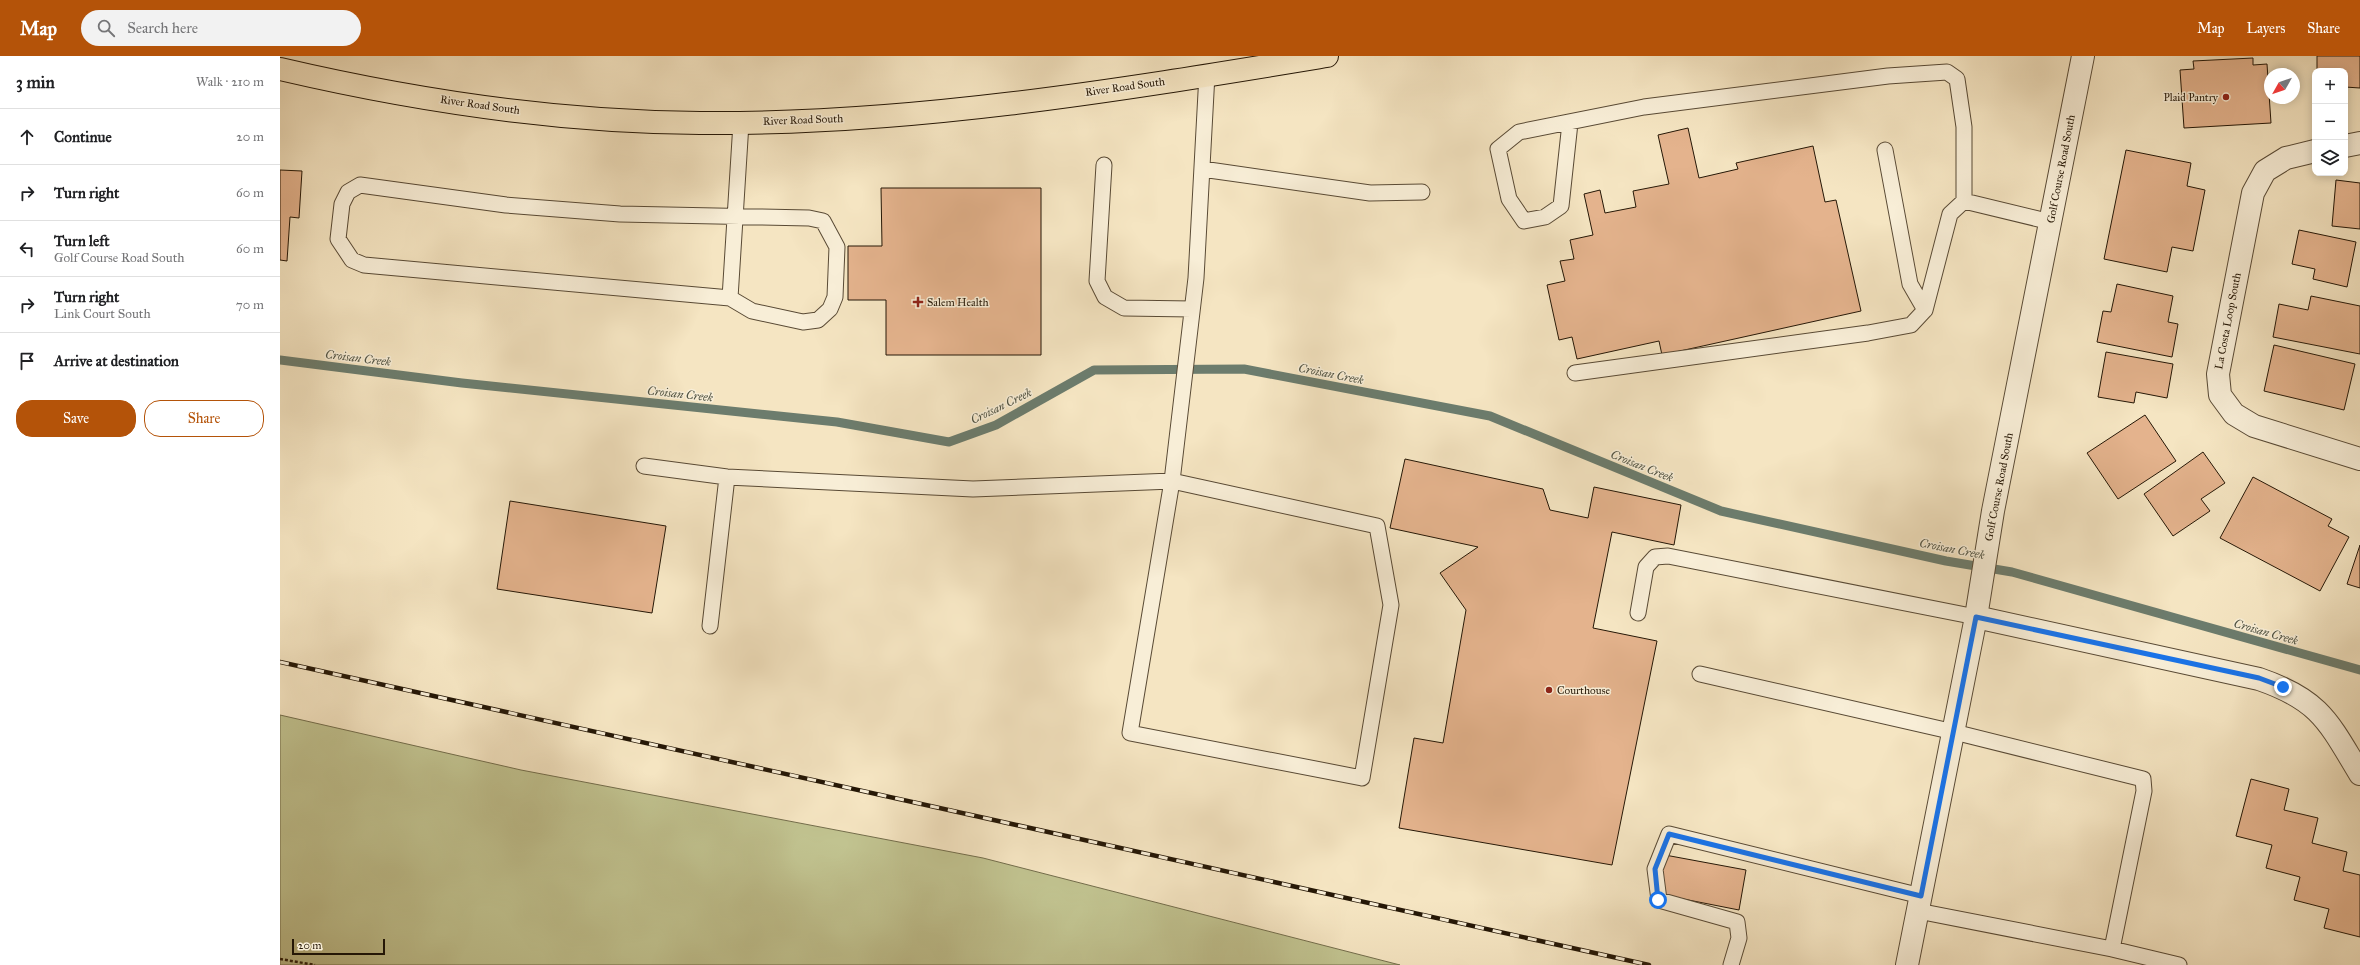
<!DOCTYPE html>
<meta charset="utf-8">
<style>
body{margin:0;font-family:"IM FELL Great Primer",serif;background:#f2f2f2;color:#202124}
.controls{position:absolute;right:12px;top:12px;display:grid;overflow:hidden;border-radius:8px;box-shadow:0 2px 10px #0003}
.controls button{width:36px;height:36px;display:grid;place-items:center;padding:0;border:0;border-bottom:1px solid #e0e0e0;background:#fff;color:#202124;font:20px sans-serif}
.compass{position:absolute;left:1984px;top:12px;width:36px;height:36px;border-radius:50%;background:#fff;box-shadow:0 2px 10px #0003;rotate:230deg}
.scale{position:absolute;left:12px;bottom:10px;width:93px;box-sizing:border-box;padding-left:4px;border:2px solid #251706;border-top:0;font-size:11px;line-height:14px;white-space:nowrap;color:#251706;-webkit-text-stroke:3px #f8eed7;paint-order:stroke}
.stop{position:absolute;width:12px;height:12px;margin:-9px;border:3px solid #1a73e8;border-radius:50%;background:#fff}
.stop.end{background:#1a73e8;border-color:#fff;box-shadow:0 1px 4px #0008}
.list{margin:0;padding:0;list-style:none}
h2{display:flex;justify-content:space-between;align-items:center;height:52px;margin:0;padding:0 16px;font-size:17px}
h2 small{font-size:13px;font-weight:400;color:#757577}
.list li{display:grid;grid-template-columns:26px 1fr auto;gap:12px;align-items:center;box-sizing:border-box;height:56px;padding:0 16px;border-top:1px solid #e0e0e0}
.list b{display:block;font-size:15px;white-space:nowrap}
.list p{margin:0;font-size:13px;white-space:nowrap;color:#757577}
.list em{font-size:13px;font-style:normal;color:#757577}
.actions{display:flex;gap:8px;padding:12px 16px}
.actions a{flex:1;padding:9px 0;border:1px solid #b45309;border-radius:16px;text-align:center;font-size:14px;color:#b45309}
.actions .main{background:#b45309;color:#fff}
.icon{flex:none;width:22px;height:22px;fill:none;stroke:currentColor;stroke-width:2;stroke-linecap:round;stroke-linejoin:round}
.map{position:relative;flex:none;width:2080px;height:909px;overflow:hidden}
header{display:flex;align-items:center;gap:24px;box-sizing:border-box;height:56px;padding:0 20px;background:#b45309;color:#fff}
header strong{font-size:19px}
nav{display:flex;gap:22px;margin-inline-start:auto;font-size:14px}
.search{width:280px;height:36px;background:#f2f2f2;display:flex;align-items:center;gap:10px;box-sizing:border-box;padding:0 14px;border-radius:22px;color:#757577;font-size:15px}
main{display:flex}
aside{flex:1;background:#fff}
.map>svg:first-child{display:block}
.green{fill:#c1c390;stroke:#736d4b}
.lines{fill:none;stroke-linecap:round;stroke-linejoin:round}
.stream{stroke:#6c7c6d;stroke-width:9}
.building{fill:#e4b38d;stroke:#251706}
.service-casing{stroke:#594a35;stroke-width:17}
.minor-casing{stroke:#594a35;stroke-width:24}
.primary-casing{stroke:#251706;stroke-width:24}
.path{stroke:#251706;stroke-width:2.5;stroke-dasharray:3 2;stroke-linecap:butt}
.service{stroke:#f8eed7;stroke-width:15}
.minor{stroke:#f8eed7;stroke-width:22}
.primary{stroke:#f5e5c2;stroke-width:22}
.rail-casing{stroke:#251706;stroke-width:4.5}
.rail{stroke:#f8eed7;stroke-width:3;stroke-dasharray:9;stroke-linecap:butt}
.route{stroke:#1a73e8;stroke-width:5}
.poi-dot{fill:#8f2418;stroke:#f8eed7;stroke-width:1.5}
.labels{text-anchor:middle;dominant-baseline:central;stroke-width:3;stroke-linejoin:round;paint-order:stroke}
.street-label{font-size:11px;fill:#251706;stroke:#f8eed7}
.poi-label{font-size:11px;fill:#251706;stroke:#f8eed7;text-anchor:start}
.water-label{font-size:12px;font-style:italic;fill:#4f5242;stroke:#f8eed7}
</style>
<header>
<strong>Map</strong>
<div class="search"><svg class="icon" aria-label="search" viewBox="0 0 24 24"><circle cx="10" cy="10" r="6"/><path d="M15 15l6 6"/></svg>Search here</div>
<nav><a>Map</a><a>Layers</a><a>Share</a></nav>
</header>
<main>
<aside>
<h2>3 min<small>Walk · 210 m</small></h2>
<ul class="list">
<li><svg class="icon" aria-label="ahead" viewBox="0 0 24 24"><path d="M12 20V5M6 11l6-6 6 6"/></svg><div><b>Continue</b></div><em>20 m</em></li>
<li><svg class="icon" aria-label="right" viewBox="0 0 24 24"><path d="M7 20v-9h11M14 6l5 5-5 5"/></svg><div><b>Turn right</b></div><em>60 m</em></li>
<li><svg class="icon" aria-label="left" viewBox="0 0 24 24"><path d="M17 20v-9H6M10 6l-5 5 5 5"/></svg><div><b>Turn left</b><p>Golf Course Road South</p></div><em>60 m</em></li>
<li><svg class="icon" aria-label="right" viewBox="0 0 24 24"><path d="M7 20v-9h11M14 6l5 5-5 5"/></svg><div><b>Turn right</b><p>Link Court South</p></div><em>70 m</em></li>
<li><svg class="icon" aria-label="arrive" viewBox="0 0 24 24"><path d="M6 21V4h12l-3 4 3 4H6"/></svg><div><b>Arrive at destination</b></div></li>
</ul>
<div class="actions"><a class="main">Save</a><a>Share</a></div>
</aside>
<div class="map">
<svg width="2080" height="909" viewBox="0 0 2080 909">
<rect width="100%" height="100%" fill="#f5e5c2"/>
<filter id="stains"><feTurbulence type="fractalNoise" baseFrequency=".005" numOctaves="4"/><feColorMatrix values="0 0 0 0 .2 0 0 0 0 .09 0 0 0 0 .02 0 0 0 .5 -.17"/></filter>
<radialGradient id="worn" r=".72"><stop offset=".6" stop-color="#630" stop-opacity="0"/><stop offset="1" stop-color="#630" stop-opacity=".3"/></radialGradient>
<path class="green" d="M 0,659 L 241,714 L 703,802 L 1120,909 L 0,909 Z"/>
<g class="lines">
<path class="stream" d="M 0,304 L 182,327 L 557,366 L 669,386 L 716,369 L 814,314 L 964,313 L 1210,360 L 1441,455 L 1666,505 L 1732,516 L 2080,614"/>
</g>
<path class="building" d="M 2037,0 L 2080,0 L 2080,32 L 2065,31 L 2065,15 L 2037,15 Z
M 1973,2 L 1973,9 L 1987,8 L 1991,67 L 1904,72 L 1900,14 L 1914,13 L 1913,5 Z
M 1408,72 L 1419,122 L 1458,113 L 1456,107 L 1533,90 L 1545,146 L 1556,144 L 1581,255 L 1382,299 L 1379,285 L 1297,303 L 1292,281 L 1279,284 L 1267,229 L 1285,225 L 1280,205 L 1294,203 L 1290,184 L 1313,179 L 1304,138 L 1320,134 L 1325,157 L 1356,151 L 1353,135 L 1389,128 L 1378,79 Z
M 1846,94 L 1911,107 L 1907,130 L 1925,134 L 1913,195 L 1892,191 L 1887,216 L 1824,203 Z
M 0,114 L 22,115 L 19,162 L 10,161 L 7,205 L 0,204 Z
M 2056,124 L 2080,127 L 2080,173 L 2052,170 Z
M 601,132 L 761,132 L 761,299 L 606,299 L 606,244 L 568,244 L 568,190 L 602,190 Z
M 2019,174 L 2076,186 L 2067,231 L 2033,223 L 2035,213 L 2012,208 Z
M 1837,228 L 1893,240 L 1888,266 L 1898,268 L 1892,301 L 1817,286 L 1823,255 L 1831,256 Z
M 2031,240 L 2080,250 L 2080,298 L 1993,281 L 1999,248 L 2028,254 Z
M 1994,289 L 2075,308 L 2064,354 L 1984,335 Z
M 1826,296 L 1893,308 L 1887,342 L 1856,336 L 1854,347 L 1818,341 Z
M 1865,359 L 1896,405 L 1838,443 L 1807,397 Z
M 1923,396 L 1945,427 L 1921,443 L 1930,455 L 1893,480 L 1864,438 Z
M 1125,403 L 1263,433 L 1270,454 L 1308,462 L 1314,431 L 1401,449 L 1394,489 L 1332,476 L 1313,572 L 1377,585 L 1332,809 L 1119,772 L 1134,682 L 1163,687 L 1186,554 L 1160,517 L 1198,491 L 1110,472 Z
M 1973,421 L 2052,463 L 2048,470 L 2069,481 L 2040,535 L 1940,482 Z
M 230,445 L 386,470 L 372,557 L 217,533 Z
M 2080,489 L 2080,532 L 2067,528 Z
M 1971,723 L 2009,733 L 2004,754 L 2038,762 L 2032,787 L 2067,796 L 2063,815 L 2080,819 L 2080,881 L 2044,872 L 2049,853 L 2014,844 L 2020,821 L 1986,812 L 1992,789 L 1956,780 Z
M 1385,799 L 1466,814 L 1459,854 L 1378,838 Z"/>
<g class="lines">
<defs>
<path id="service" d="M 1290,67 L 1281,150 L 1265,161 L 1244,165 L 1229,143 L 1218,93 L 1239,76 L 1364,51 L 1608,20 L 1667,16 L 1677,23 L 1684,71 L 1684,145
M 1605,94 L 1630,228 L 1645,254
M 824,109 L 817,225 L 825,241 L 844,252 L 912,253
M 922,113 L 1090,137 L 1142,136
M 450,242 L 472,255 L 523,266 L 538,264 L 550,253 L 555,241 L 557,191 L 543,165 L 529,162 L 340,158 L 226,149 L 80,129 L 68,136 L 62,148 L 58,183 L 72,204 L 84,209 L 450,242 L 461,67
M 1295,317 L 1588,277 L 1631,269 L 1645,254 L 1670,158 L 1684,145 L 1771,166
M 364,410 L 447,421 L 693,433 L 892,425 L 916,222 L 927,18
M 892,425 L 1097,470 L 1111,549 L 1082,722 L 850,677 Z
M 1358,557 L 1366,511 L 1375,501 L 1388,500 L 1696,561
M 430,570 L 447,421
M 1420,618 L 1674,676 L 1863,723 L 1864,735 L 1832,893
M 1638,855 L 1832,893 L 1899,909
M 1451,909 L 1459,882 L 1457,866 L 1379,844 L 1375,813 L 1389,778 L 1641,840"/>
<path id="minor" d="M 2065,90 L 2080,87
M 2035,95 L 2006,102 L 1985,115 L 1973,137 L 1938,318 L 1940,339 L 1954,358 L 1974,370 L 2080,403
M 1696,561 L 1979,623 C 2040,644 2048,665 2080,718
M 1627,909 L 1696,561 L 1713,455 L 1803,0"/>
<path id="primary" d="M 0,13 C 137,45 279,66 420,67 C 630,69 840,34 1047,0"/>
</defs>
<use href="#service" class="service-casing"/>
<use href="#minor" class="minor-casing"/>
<use href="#primary" class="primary-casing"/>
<path class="path" d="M 0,903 L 35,909"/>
<use href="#service" class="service"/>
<use href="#minor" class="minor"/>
<use href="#primary" class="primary"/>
<defs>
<path id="rail" d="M 0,606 L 1369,909"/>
</defs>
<use href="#rail" class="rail-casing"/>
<use href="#rail" class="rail"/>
</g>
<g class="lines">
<path class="route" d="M 1378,844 L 1375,813 L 1389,778 L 1641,840 L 1696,561 L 1979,622 L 2003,631"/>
</g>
<g class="poi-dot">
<circle cx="1946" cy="41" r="4"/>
<path d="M636 240h4v4h4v4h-4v4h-4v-4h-4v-4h4z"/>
<circle cx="1269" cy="634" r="4"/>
</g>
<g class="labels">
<g class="street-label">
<text transform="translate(845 31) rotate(-8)">River Road South</text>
<text transform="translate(200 49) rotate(8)">River Road South</text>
<text transform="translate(523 64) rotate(-2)">River Road South</text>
<text transform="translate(1781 113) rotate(-79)">Golf Course Road South</text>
<text transform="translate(1948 265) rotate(-79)">La Costa Loop South</text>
<text transform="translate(1719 431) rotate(-79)">Golf Course Road South</text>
</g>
<g class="poi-label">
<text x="1938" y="41" text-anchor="end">Plaid Pantry</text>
<text x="647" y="246">Salem Health</text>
<text x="1277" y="634">Courthouse</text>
</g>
<g class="water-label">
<text transform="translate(78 302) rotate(7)">Croisan Creek</text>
<text transform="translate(1051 318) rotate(11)">Croisan Creek</text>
<text transform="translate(400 338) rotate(6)">Croisan Creek</text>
<text transform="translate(721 350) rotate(-26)">Croisan Creek</text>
<text transform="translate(1362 410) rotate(22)">Croisan Creek</text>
<text transform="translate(1672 493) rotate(11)">Croisan Creek</text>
<text transform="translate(1986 576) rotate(16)">Croisan Creek</text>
</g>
</g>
<rect width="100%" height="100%" filter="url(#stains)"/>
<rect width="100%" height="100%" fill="url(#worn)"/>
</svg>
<div class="controls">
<button>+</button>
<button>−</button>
<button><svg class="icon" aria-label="layers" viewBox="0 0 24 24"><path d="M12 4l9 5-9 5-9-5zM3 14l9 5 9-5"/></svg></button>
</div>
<svg class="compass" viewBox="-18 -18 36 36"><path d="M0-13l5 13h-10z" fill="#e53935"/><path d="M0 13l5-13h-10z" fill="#757577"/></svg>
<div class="scale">20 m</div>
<div class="stop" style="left:1378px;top:844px"></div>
<div class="stop end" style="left:2003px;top:631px"></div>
</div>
</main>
